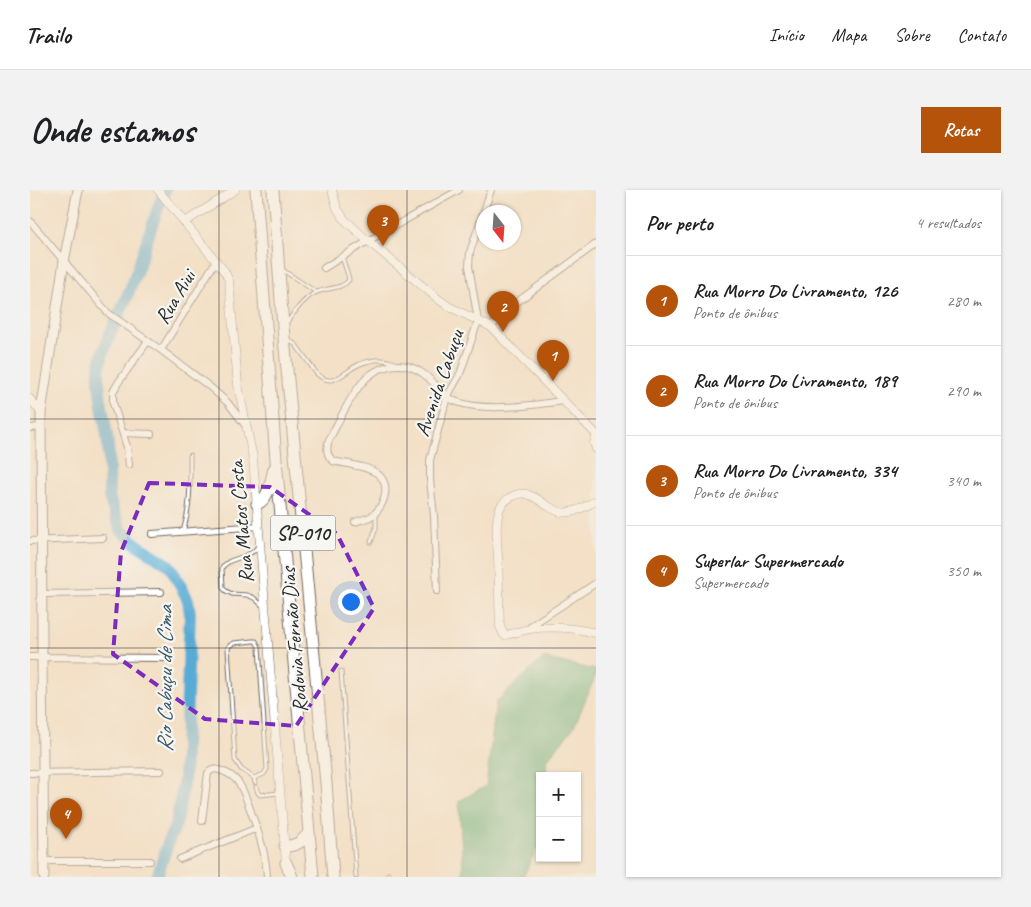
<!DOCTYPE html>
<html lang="pt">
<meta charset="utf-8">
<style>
body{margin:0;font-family:Caveat,sans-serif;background:#f2f2f2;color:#202124}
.controls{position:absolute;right:15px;bottom:15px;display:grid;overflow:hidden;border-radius:0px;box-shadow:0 1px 4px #0004}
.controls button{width:45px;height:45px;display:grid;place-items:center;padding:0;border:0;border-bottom:1px solid #e0e0e0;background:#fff;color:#202124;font:25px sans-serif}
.compass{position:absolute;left:446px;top:15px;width:45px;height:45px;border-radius:50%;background:#fff;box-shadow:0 1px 4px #0004;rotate:163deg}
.you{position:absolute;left:320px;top:411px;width:18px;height:18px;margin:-12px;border:4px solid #fff;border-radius:50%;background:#1a73e8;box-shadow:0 0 0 8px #1a73e833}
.badge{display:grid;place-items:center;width:32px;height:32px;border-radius:50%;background:#b45309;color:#fff;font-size:16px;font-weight:700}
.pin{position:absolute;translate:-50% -41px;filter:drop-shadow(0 1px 2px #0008)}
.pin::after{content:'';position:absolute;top:26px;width:18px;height:15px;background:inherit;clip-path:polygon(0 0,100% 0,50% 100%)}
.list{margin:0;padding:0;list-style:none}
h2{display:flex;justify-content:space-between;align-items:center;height:65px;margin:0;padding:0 20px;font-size:21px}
h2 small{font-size:16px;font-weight:400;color:#757577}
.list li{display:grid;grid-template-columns:32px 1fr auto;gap:15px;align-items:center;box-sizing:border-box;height:90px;padding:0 20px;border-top:1px solid #e0e0e0}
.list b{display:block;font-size:19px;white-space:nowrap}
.list p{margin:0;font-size:16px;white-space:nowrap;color:#757577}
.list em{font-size:16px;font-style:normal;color:#757577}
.map{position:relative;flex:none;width:566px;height:687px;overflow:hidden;border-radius:0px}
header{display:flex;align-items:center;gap:30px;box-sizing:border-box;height:70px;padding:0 25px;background:#fff;border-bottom:1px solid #e0e0e0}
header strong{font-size:24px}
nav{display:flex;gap:28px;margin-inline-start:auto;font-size:18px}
.intro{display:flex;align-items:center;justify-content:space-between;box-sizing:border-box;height:120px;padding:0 30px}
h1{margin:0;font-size:35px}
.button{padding:12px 22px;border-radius:0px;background:#b45309;color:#fff;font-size:18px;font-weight:700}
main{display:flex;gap:30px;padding:0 30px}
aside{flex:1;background:#fff;border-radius:0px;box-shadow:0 1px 4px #0004}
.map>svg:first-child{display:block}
.forest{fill:#5eaf7b;stroke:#446d53}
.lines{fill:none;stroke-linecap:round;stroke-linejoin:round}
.river{stroke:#59abd4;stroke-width:12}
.service-casing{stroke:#716a61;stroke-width:5}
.minor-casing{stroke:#716a61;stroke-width:8}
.tertiary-casing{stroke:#716a61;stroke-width:9}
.secondary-casing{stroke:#716a61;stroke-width:11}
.motorway-casing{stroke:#716a61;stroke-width:13}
.service{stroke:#fff;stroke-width:3}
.minor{stroke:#fff;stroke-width:6}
.tertiary{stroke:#fff;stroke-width:8}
.secondary{stroke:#fff;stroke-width:9}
.motorway{stroke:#fff;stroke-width:11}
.marked{fill:none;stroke:#7b2cbf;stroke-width:4;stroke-dasharray:10 6;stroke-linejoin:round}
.grid{fill:none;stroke:#2b2b2b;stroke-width:1;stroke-opacity:0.55}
.labels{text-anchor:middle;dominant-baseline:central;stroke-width:4.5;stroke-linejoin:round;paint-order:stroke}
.shield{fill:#f6f6f2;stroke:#686867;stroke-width:1}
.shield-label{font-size:20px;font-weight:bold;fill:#2b2b2b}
.street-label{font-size:21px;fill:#2b2b2b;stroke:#f6f6f2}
.water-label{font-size:22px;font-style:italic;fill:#3b5866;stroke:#f6f6f2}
</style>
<header>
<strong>Trailo</strong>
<nav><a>Início</a><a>Mapa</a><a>Sobre</a><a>Contato</a></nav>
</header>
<div class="intro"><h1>Onde estamos</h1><a class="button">Rotas</a></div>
<main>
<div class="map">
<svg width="566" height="687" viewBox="0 0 566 687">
<rect width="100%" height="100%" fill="#f6f6f2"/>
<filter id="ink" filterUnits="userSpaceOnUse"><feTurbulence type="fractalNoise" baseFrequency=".02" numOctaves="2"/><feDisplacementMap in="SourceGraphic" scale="10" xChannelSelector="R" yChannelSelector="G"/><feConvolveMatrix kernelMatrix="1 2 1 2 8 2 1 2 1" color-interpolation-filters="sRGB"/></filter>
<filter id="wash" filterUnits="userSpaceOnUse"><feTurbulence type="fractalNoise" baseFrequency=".0096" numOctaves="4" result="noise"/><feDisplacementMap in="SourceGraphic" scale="20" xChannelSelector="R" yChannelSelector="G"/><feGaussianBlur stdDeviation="1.12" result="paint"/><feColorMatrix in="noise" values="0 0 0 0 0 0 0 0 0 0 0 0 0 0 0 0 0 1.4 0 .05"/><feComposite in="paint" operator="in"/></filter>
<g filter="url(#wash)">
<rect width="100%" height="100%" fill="#f3e0c6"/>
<path class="forest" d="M 513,468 L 566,480 L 566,485 L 544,537 L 517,570 L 516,586 L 510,586 L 510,652 L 493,687 L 428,687 L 433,683 L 429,611 L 456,596 L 466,512 Z"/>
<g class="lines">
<path class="river" d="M 127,687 L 140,647 L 146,635 L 154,589 L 160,424 L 158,410 L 146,387 L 139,375 L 106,354 L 91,340 L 82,316 L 79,307 C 79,285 80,261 76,239 C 73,220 68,202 69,182 C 72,154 88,130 98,104 C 112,70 121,34 135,0"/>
</g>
</g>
<g filter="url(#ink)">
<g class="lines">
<defs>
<path id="service" d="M 251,79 L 286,102
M 257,132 C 265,122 273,109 285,103 C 296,97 311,100 319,90 L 318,85 L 312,67
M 256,148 L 266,155 L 287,184 C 302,198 312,184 326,176 C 331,173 339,171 345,170 C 352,169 359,171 365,173
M 153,341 C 161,317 160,291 160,265
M 341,352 L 346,338 L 346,323
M 228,356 L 224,361 L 217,365 L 200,371 L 193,376 L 192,379 L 193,398 L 196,401 L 202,404 L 217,405 L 224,408 L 233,416
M 311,481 L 326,687
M 224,588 L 234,584 L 237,579 L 229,457 L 226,451 L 223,451 L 204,453 L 199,456 L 198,458 L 205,570 L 211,579 L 224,588 L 225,593
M 226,597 L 228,603 L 230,605 L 249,603
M 357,687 L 358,684"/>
<path id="minor" d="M 0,31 L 78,123 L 131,160 L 180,197 L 198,213 L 215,235
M 294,78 L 338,51 L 429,0
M 461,137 L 483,115 L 566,54
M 131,160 L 186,71
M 0,238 L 11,237
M 93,243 L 121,244
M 99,275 L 97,257 L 83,213 L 83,202 L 88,193 L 118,151
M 325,332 C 330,330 336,329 340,327 C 354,318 362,296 348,284 C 338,276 315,274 303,271 C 296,265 296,258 299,250 C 309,231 318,210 331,194 C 345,176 370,169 389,181 C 404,189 411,206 427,212 C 455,222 504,215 533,211
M 122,344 L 229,336
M 0,351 L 73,348
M 407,401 L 404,326 L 400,290 L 400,270 L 417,207 L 430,184 L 448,131 L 439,76 L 440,62 L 461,0
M 12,404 L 131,402
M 499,439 L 502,435 L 566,393
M 0,467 L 136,468
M 0,583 L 131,581
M 172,631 L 178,583 C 183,578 186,579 192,581 C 198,583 204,587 208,592 C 213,599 216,608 219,616 C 227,639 236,662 237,687
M 150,669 L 227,638
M 14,671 L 120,671"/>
<path id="tertiary" d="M 128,0 L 195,82 L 199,91 L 208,195 L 223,268 L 256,673
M 302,0 L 307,18 L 314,29 L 338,51 L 407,108 L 418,116 L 461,137 L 566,244
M 155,32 L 205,0
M 0,209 L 11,222
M 566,248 L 564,253 L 566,259
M 566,311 C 555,316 542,325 530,322 C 525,320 520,317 516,315 C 511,311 505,307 499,305 C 488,300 472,310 469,321 C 465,335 467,353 468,367 C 469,391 469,414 470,437 L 474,445 C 482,445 491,440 500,439 C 521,436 545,438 566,443"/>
<path id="secondary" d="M 14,687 L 12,467 L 11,222 L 34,71 L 48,0"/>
<path id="motorway" d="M 226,0 L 246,270 L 283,687
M 243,0 L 253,137 L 296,593 L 303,687
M 227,314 C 239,309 241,290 244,279
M 255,656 C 267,656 271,652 279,643
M 256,673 L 262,687"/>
</defs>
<use href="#service" class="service-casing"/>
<use href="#minor" class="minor-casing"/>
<use href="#tertiary" class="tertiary-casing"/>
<use href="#secondary" class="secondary-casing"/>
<use href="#motorway" class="motorway-casing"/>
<use href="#service" class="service"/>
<use href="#minor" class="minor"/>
<use href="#tertiary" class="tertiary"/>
<use href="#secondary" class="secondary"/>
<use href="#motorway" class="motorway"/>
</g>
</g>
<path d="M0 0H566V687H0ZM 119,293 L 240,297 L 307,344 L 344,418 L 266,536 L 175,529 L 83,464 L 91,362 Z" fill="#f3e0c6" fill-opacity=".55" fill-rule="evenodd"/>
<path class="marked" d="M 119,293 L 240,297 L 307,344 L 344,418 L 266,536 L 175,529 L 83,464 L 91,362 Z"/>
<path class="grid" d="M 189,0 L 189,687M 377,0 L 377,687M 0,229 L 566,229M 0,458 L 566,458"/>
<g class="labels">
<rect class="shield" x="240.5" y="325.5" width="65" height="35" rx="4"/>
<g class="shield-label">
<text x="273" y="343">SP-010</text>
</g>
<g class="street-label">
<text transform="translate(145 107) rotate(-59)">Rua Aiui</text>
<text transform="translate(409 193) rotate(-71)">Avenida Cabuçu</text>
<text transform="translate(211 332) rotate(-95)">Rua Matos Costa</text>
<text transform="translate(264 450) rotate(-95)">Rodovia Fernão Dias</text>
</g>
<g class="water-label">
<text transform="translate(135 489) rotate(-90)">Rio Cabuçu de Cima</text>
</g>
</g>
</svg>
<div class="controls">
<button>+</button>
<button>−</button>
</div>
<svg class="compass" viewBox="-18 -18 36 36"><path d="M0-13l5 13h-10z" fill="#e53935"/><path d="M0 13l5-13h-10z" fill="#757577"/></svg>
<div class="you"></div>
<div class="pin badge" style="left:523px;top:191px">1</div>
<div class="pin badge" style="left:473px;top:142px">2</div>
<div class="pin badge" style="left:353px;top:56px">3</div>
<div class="pin badge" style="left:36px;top:649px">4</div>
</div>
<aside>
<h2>Por perto<small>4 resultados</small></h2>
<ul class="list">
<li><span class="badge">1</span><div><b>Rua Morro Do Livramento, 126</b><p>Ponto de ônibus</p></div><em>280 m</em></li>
<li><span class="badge">2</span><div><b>Rua Morro Do Livramento, 189</b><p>Ponto de ônibus</p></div><em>290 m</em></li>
<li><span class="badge">3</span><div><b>Rua Morro Do Livramento, 334</b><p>Ponto de ônibus</p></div><em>340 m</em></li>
<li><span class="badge">4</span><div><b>Superlar Supermercado</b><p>Supermercado</p></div><em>350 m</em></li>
</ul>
</aside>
</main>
